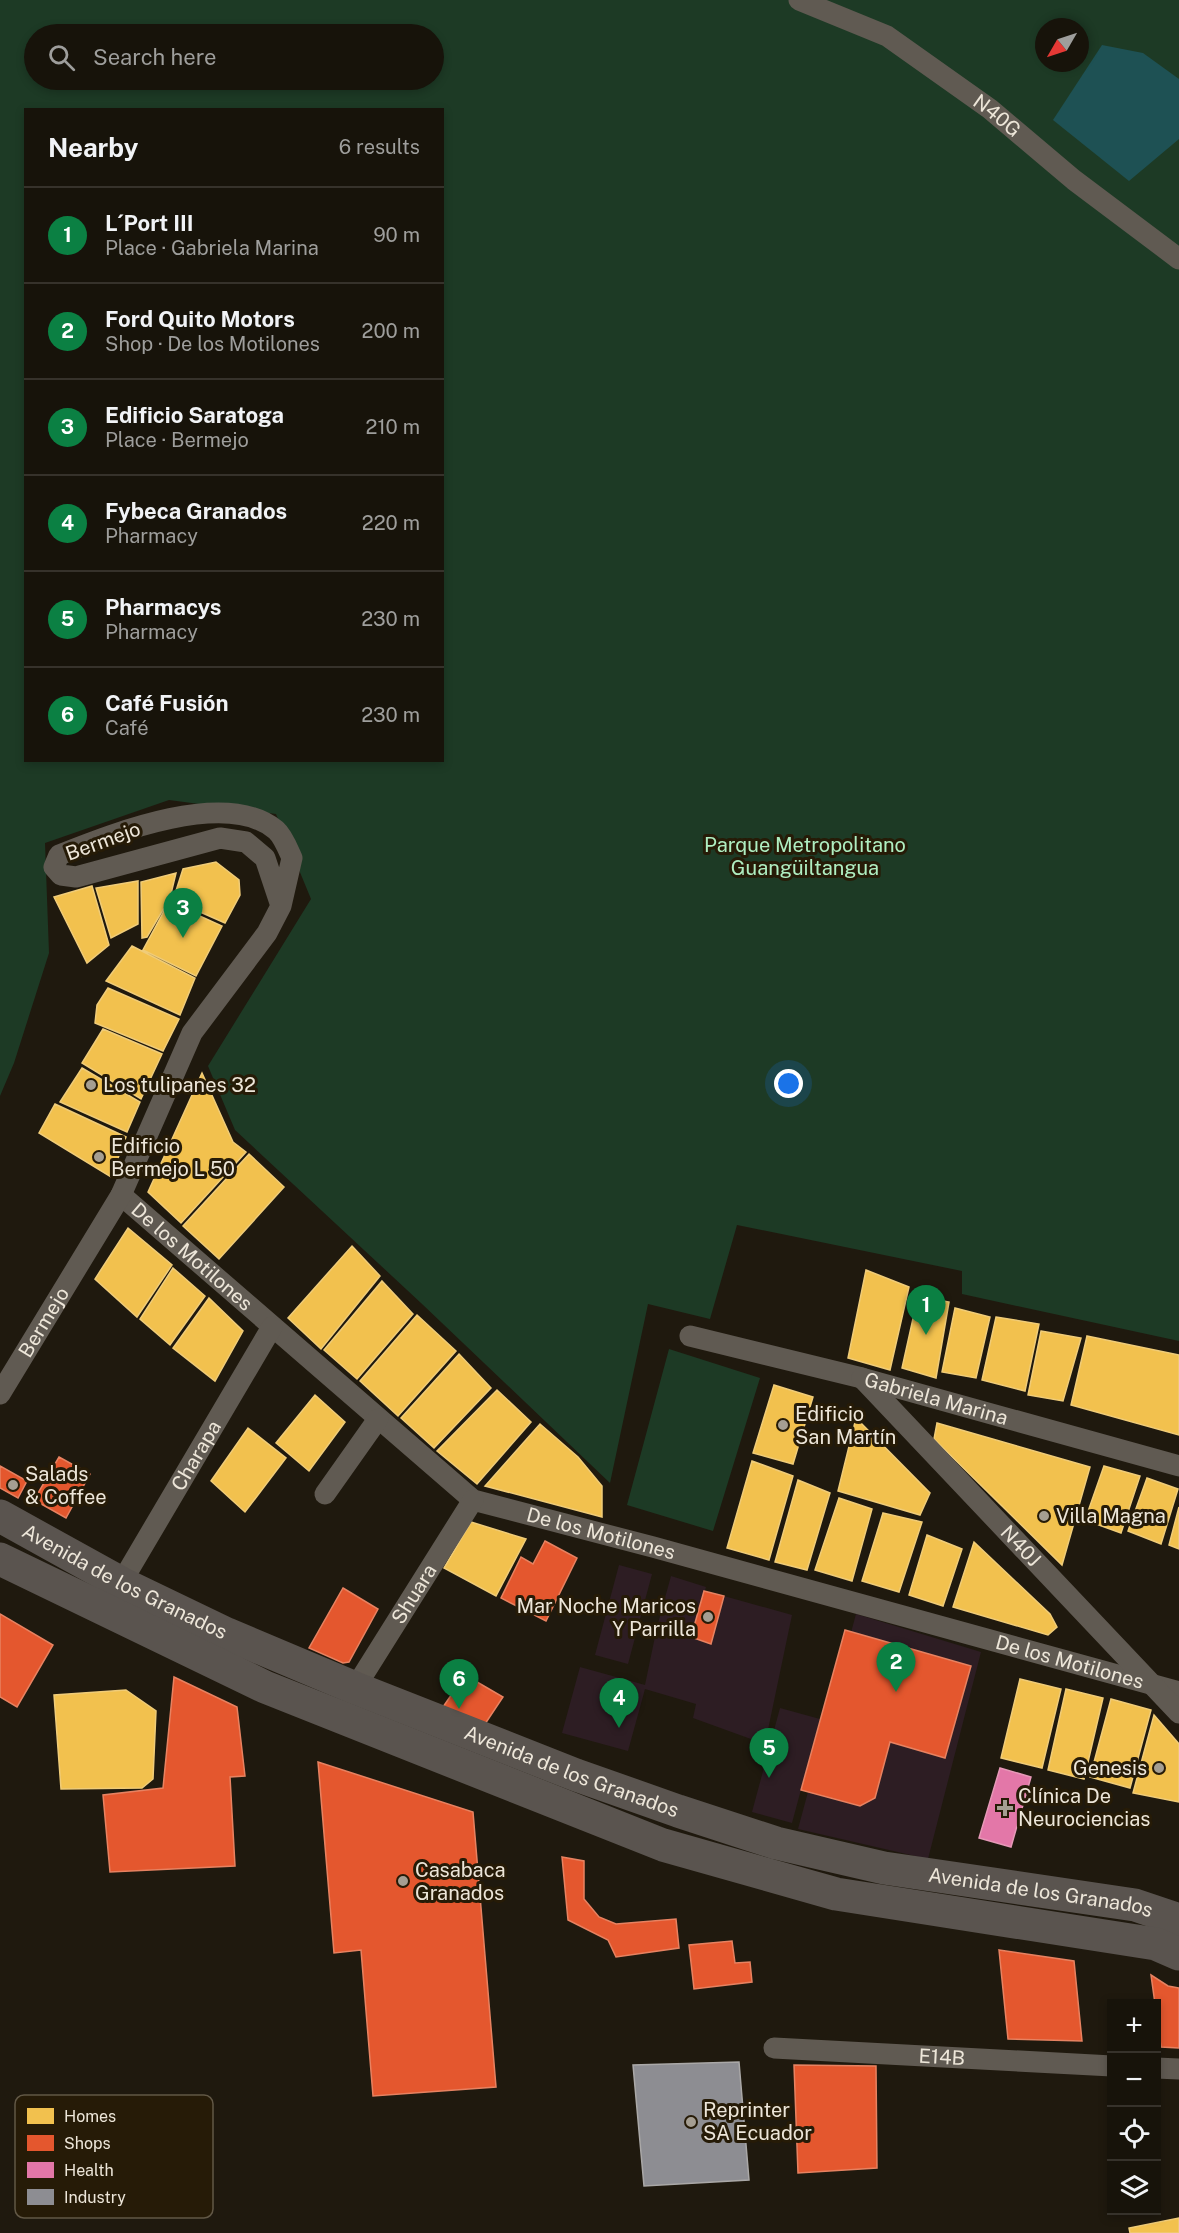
<!DOCTYPE html>
<meta charset="utf-8">
<style>
body{margin:0;font-family:"Public Sans",sans-serif;background:#242018;color:#f1f3f6}
.controls{position:absolute;right:18px;bottom:18px;display:grid;overflow:hidden;border-radius:0px;box-shadow:0 3px 9px #0003}
.controls button{width:54px;height:54px;display:grid;place-items:center;padding:0;border:0;border-bottom:2px solid #36322b;background:#17130a;color:#f1f3f6;font:30px sans-serif}
.compass{position:absolute;left:1035px;top:18px;width:54px;height:54px;border-radius:50%;background:#17130a;box-shadow:0 3px 9px #0003;rotate:231deg}
.you{position:absolute;left:789px;top:1084px;width:21px;height:21px;margin:-15px;border:4px solid #fff;border-radius:50%;background:#1a73e8;box-shadow:0 0 0 9px #1a73e833}
.badge{display:grid;place-items:center;width:39px;height:39px;border-radius:50%;background:#0b8043;color:#fff;font-size:20px;font-weight:700}
.pin{position:absolute;translate:-50% -50px;filter:drop-shadow(0 2px 3px #0008)}
.pin::after{content:'';position:absolute;top:32px;width:21px;height:18px;background:inherit;clip-path:polygon(0 0,100% 0,50% 100%)}
.list{margin:0;padding:0;list-style:none}
h2{display:flex;justify-content:space-between;align-items:center;height:78px;margin:0;padding:0 24px;font-size:26px}
h2 small{font-size:20px;font-weight:400;color:#9e9e9c}
.list li{display:grid;grid-template-columns:39px 1fr auto;gap:18px;align-items:center;box-sizing:border-box;height:96px;padding:0 24px;border-top:2px solid #36322b}
.list b{display:block;font-size:22px;white-space:nowrap}
.list p{margin:0;font-size:20px;white-space:nowrap;color:#9e9e9c}
.list em{font-size:20px;font-style:normal;color:#9e9e9c}
.icon{flex:none;width:33px;height:33px;fill:none;stroke:currentColor;stroke-width:2;stroke-linecap:round;stroke-linejoin:round}
.map{position:relative;flex:none;width:1179px;height:2233px;overflow:hidden}
.search{position:absolute;background:#17130a;box-shadow:0 3px 9px #0003;left:24px;top:24px;width:420px;height:66px;display:flex;align-items:center;gap:15px;box-sizing:border-box;padding:0 21px;border-radius:33px;color:#9e9e9c;font-size:22px}
.panel{position:absolute;background:#17130a;box-shadow:0 3px 9px #0003;left:24px;top:108px;width:420px;height:654px;border-radius:0px}
.map>svg:first-child{display:block}
.commercial{fill:#2d1d23}
.green{fill:#1d3a25;fill-rule:evenodd}
.water{fill:#1e5154}
.homes{fill:#f2c14e;stroke:#f0cc78;stroke-width:1.5}
.shops{fill:#e4572e;stroke:#e78261;stroke-width:1.5}
.health{fill:#e377a8;stroke:#e698b7;stroke-width:1.5}
.industry{fill:#8d8d92;stroke:#aaa8a7;stroke-width:1.5}
.lines{fill:none;stroke-linecap:round;stroke-linejoin:round}
.street{stroke:#605a52;stroke-width:21}
.primary{stroke:#5a544f;stroke-width:33}
.poi-dot{fill:#a59e92;stroke:#261b07;stroke-width:2}
.labels{text-anchor:middle;dominant-baseline:central;stroke-width:6;stroke-linejoin:round;paint-order:stroke}
.street-label{font-size:20px;fill:#ede6d9;stroke:#261b07}
.park-label{font-size:20px;fill:#afeec1;stroke:#261b07}
.poi-label{font-size:20px;fill:#ede6d9;stroke:#261b07;text-anchor:start}
.key{fill:#261b07;stroke:#625846;stroke-width:1.5}
.key-label{font-size:16px;fill:#ede6d9}
</style>
<div class="map">
<svg width="1179" height="2233" viewBox="0 0 1179 2233">
<rect width="100%" height="100%" fill="#1f190e"/>
<path class="commercial" d="M 619,1565 L 652,1574 L 628,1664 L 595,1655 Z
M 671,1576 L 706,1587 L 691,1638 L 711,1644 L 724,1596 L 792,1615 L 765,1744 L 693,1718 L 696,1704 L 645,1689 L 628,1751 L 562,1733 L 580,1667 L 645,1685 L 657,1627 Z
M 856,1614 L 981,1652 L 928,1859 L 798,1829 Z
M 780,1708 L 820,1719 L 792,1823 L 752,1812 Z"/>
<path class="green" d="M 0,0 L 1179,0 L 1179,1341 L 962,1294 L 962,1271 L 737,1225 L 710,1319 L 648,1304 L 610,1483 L 421,1303 L 235,1130 L 208,1066 L 311,899 L 276,814 L 169,800 L 45,843 L 49,953 L 14,1063 L 0,1096 ZM 1044,27 L 1080,27 L 1080,63 L 1044,63 ZM 34,34 L 434,34 L 434,80 L 34,80 ZM 26,110 L 442,110 L 442,760 L 26,760 Z
M 669,1349 L 760,1378 L 713,1531 L 627,1505 Z"/>
<path class="water" d="M 1102,45 L 1143,53 L 1179,79 L 1179,139 L 1129,181 L 1053,120 Z"/>
<path class="homes" d="M 216,862 L 239,880 L 240,895 L 225,923 L 173,900 L 183,869 Z
M 176,873 L 170,898 L 147,937 L 142,938 L 141,882 Z
M 138,881 L 138,924 L 111,938 L 96,888 Z
M 92,886 L 109,945 L 87,963 L 54,897 Z
M 169,902 L 222,926 L 196,976 L 143,950 Z
M 132,946 L 195,978 L 180,1015 L 106,981 Z
M 108,988 L 179,1019 L 163,1051 L 95,1023 L 97,1005 Z
M 103,1029 L 162,1054 L 141,1099 L 82,1063 Z
M 82,1068 L 140,1102 L 127,1132 L 60,1102 Z
M 202,1073 L 233,1142 L 246,1152 L 181,1223 L 148,1192 Z
M 55,1104 L 126,1137 L 111,1177 L 39,1133 Z
M 249,1154 L 284,1187 L 219,1259 L 183,1226 Z
M 128,1228 L 172,1265 L 137,1317 L 95,1279 Z
M 352,1246 L 380,1276 L 321,1349 L 288,1318 Z
M 173,1268 L 205,1296 L 170,1345 L 140,1319 Z
M 866,1270 L 909,1287 L 890,1370 L 848,1358 Z
M 382,1281 L 413,1314 L 357,1379 L 324,1350 Z
M 918,1296 L 949,1302 L 936,1378 L 902,1368 Z
M 209,1298 L 243,1331 L 215,1381 L 173,1348 Z
M 955,1308 L 990,1317 L 976,1378 L 942,1372 Z
M 417,1315 L 456,1351 L 398,1416 L 360,1381 Z
M 996,1317 L 1039,1324 L 1025,1391 L 982,1380 Z
M 1041,1331 L 1081,1338 L 1063,1401 L 1028,1395 Z
M 1087,1336 L 1179,1355 L 1179,1435 L 1071,1405 Z
M 459,1354 L 491,1388 L 434,1448 L 401,1418 Z
M 774,1385 L 813,1397 L 793,1464 L 753,1453 Z
M 497,1390 L 531,1422 L 477,1484 L 437,1451 Z
M 315,1395 L 345,1422 L 309,1471 L 276,1443 Z
M 856,1418 L 930,1493 L 920,1515 L 838,1491 Z
M 937,1423 L 1090,1467 L 1062,1565 L 934,1439 Z
M 540,1424 L 578,1457 L 602,1486 L 602,1517 L 485,1486 Z
M 248,1428 L 286,1458 L 245,1512 L 211,1481 Z
M 752,1461 L 793,1476 L 769,1560 L 727,1548 Z
M 1104,1466 L 1140,1476 L 1121,1533 L 1085,1520 Z
M 1147,1478 L 1178,1489 L 1161,1544 L 1128,1531 Z
M 798,1480 L 830,1493 L 807,1570 L 775,1562 Z
M 839,1498 L 872,1509 L 852,1581 L 815,1570 Z
M 1179,1507 L 1179,1549 L 1169,1545 Z
M 883,1513 L 922,1522 L 899,1592 L 862,1581 Z
M 471,1522 L 526,1539 L 496,1596 L 444,1568 Z
M 927,1535 L 962,1549 L 943,1606 L 909,1595 Z
M 974,1542 L 1050,1614 L 1057,1627 L 1048,1635 L 953,1607 Z
M 1020,1679 L 1061,1689 L 1042,1768 L 1001,1758 Z
M 1066,1689 L 1103,1698 L 1084,1779 L 1048,1770 Z
M 126,1690 L 156,1711 L 153,1779 L 142,1788 L 61,1789 L 54,1695 Z
M 1111,1699 L 1151,1710 L 1130,1788 L 1090,1777 Z
M 1154,1715 L 1179,1744 L 1179,1802 L 1133,1793 Z
M 1179,2218 L 1179,2233 L 1130,2233 L 1129,2228 Z"/>
<path class="shops" d="M 59,1457 L 90,1474 L 66,1518 L 34,1500 Z
M 0,1466 L 27,1481 L 18,1498 L 0,1488 Z
M 545,1541 L 577,1558 L 546,1621 L 501,1598 L 521,1557 L 533,1564 Z
M 343,1588 L 378,1609 L 349,1662 L 343,1663 L 309,1648 Z
M 704,1591 L 724,1596 L 711,1644 L 691,1637 Z
M 0,1614 L 53,1645 L 17,1707 L 0,1697 Z
M 845,1630 L 971,1666 L 945,1758 L 890,1742 L 875,1798 L 860,1806 L 801,1790 Z
M 465,1675 L 503,1697 L 485,1724 L 443,1707 Z
M 174,1677 L 237,1707 L 245,1776 L 230,1777 L 235,1866 L 110,1872 L 103,1795 L 163,1788 Z
M 318,1762 L 473,1812 L 496,2087 L 373,2096 L 361,1950 L 334,1953 Z
M 562,1857 L 584,1861 L 584,1899 L 599,1917 L 616,1924 L 676,1919 L 679,1948 L 616,1957 L 608,1940 L 568,1920 Z
M 732,1941 L 735,1963 L 750,1962 L 752,1982 L 694,1989 L 689,1945 Z
M 999,1950 L 1074,1961 L 1082,2041 L 1008,2039 Z
M 1151,1975 L 1168,1986 L 1179,1988 L 1179,2048 L 1161,2047 Z
M 794,2065 L 876,2066 L 877,2168 L 798,2173 Z"/>
<path class="health" d="M 1000,1768 L 1031,1777 L 1011,1847 L 979,1838 Z"/>
<path class="industry" d="M 739,2062 L 749,2180 L 644,2186 L 633,2065 Z"/>
<g class="lines">
<g class="street">
<path id="s1" d="M 799,0 L 887,36 L 990,109 L 1074,180 L 1179,259"/>
<path id="s2" d="M 121,1195 L 473,1500 L 653,1547 L 1179,1692"/>
<path id="s3" d="M 690,1336 L 862,1378 L 1179,1466"/>
<path id="s4" d="M 862,1378 L 1179,1713"/>
<path id="s5" d="M 0,1394 L 121,1195 L 192,1033 L 267,933 L 281,906 L 292,858 C 288,849 283,836 276,830 C 226,788 112,834 59,855 L 54,867 L 61,875 L 76,877 L 220,838 L 246,842 L 265,858 L 281,906"/>
<path d="M 325,1494 L 378,1419"/>
<path id="s6" d="M 121,1583 L 272,1327"/>
<path id="s7" d="M 355,1688 L 473,1500"/>
<path id="s8" d="M 774,2048 L 1112,2066"/>
<path d="M 1156,2068 L 1179,2069"/>
</g>
<g class="primary">
<path id="s9" d="M 0,1516 L 121,1583 L 227,1634 L 355,1688 L 576,1775 L 678,1811 L 776,1843 L 884,1868 L 1135,1905 L 1179,1920"/>
<path d="M 0,1559 L 265,1687 L 663,1845 L 836,1894 L 1156,1944 L 1179,1954"/>
</g>
</g>
<g class="poi-dot">
<circle cx="91" cy="1085" r="6"/>
<circle cx="99" cy="1157" r="6"/>
<circle cx="783" cy="1425" r="6"/>
<circle cx="13" cy="1485" r="6"/>
<circle cx="1044" cy="1516" r="6"/>
<circle cx="708" cy="1617" r="6"/>
<circle cx="1159" cy="1768" r="6"/>
<path d="M1002 1799h6v6h6v6h-6v6h-6v-6h-6v-6h6z"/>
<circle cx="403" cy="1881" r="6"/>
<circle cx="691" cy="2122" r="6"/>
</g>
<g class="labels">
<g class="street-label">
<text stroke="none"><textPath href="#s1" startOffset="231">N40G</textPath></text>
<text transform="translate(103 841) rotate(-20)">Bermejo</text>
<text stroke="none"><textPath href="#s2" startOffset="94">De los Motilones</textPath></text>
<text stroke="none"><textPath href="#s5" startOffset="84">Bermejo</textPath></text>
<text stroke="none"><textPath href="#s3" startOffset="254">Gabriela Marina</textPath></text>
<text stroke="none"><textPath href="#s6" startOffset="148">Charapa</textPath></text>
<text stroke="none"><textPath href="#s2" startOffset="598">De los Motilones</textPath></text>
<text stroke="none"><textPath href="#s4" startOffset="231">N40J</textPath></text>
<text stroke="none"><textPath href="#s9" startOffset="141">Avenida de los Granados</textPath></text>
<text stroke="none"><textPath href="#s7" startOffset="111">Shuara</textPath></text>
<text stroke="none"><textPath href="#s2" startOffset="1084">De los Motilones</textPath></text>
<text stroke="none"><textPath href="#s9" startOffset="627">Avenida de los Granados</textPath></text>
<text stroke="none"><textPath href="#s9" startOffset="1113">Avenida de los Granados</textPath></text>
<text stroke="none"><textPath href="#s8" startOffset="168">E14B</textPath></text>
</g>
<g class="park-label">
<text x="805" y="845">Parque Metropolitano<tspan x="805" dy="23">Guangüiltangua</tspan></text>
</g>
<g class="poi-label">
<text x="103" y="1085">Los tulipanes 32</text>
<text x="111" y="1146">Edificio<tspan x="111" dy="23">Bermejo L 50</tspan></text>
<text x="795" y="1414">Edificio<tspan x="795" dy="23">San Martín</tspan></text>
<text x="25" y="1474">Salads<tspan x="25" dy="23">&amp; Coffee</tspan></text>
<text x="1056" y="1516">Villa Magna</text>
<text x="696" y="1606" text-anchor="end">Mar Noche Maricos<tspan x="696" dy="23">Y Parrilla</tspan></text>
<text x="1147" y="1768" text-anchor="end">Genesis</text>
<text x="1018" y="1796">Clínica De<tspan x="1018" dy="23">Neurociencias</tspan></text>
<text x="415" y="1870">Casabaca<tspan x="415" dy="23">Granados</tspan></text>
<text x="703" y="2110">Reprinter<tspan x="703" dy="23">SA Ecuador</tspan></text>
</g>
</g>
<rect x="15" y="2095" width="198" height="123" rx="9" class="key"/>
<rect x="27" y="2108" width="27" height="16" fill="#f2c14e"/>
<rect x="27" y="2135" width="27" height="16" fill="#e4572e"/>
<rect x="27" y="2162" width="27" height="16" fill="#e377a8"/>
<rect x="27" y="2189" width="27" height="16" fill="#8d8d92"/>
<g class="key-label">
<text x="64" y="2122">Homes</text>
<text x="64" y="2149">Shops</text>
<text x="64" y="2176">Health</text>
<text x="64" y="2203">Industry</text>
</g>
</svg>
<div class="controls">
<button>+</button>
<button>−</button>
<button><svg class="icon" aria-label="locate" viewBox="0 0 24 24"><circle cx="12" cy="12" r="6"/><path d="M12 2v4M12 18v4M2 12h4M18 12h4"/></svg></button>
<button><svg class="icon" aria-label="layers" viewBox="0 0 24 24"><path d="M12 4l9 5-9 5-9-5zM3 14l9 5 9-5"/></svg></button>
</div>
<svg class="compass" viewBox="-18 -18 36 36"><path d="M0-13l5 13h-10z" fill="#e53935"/><path d="M0 13l5-13h-10z" fill="#9e9e9c"/></svg>
<div class="you"></div>
<div class="pin badge" style="left:926px;top:1335px">1</div>
<div class="pin badge" style="left:896px;top:1692px">2</div>
<div class="pin badge" style="left:183px;top:938px">3</div>
<div class="pin badge" style="left:619px;top:1728px">4</div>
<div class="pin badge" style="left:769px;top:1778px">5</div>
<div class="pin badge" style="left:459px;top:1709px">6</div>
<div class="search"><svg class="icon" aria-label="search" viewBox="0 0 24 24"><circle cx="10" cy="10" r="6"/><path d="M15 15l6 6"/></svg>Search here</div>
<section class="panel">
<h2>Nearby<small>6 results</small></h2>
<ul class="list">
<li><span class="badge">1</span><div><b>L´Port III</b><p>Place · Gabriela Marina</p></div><em>90 m</em></li>
<li><span class="badge">2</span><div><b>Ford Quito Motors</b><p>Shop · De los Motilones</p></div><em>200 m</em></li>
<li><span class="badge">3</span><div><b>Edificio Saratoga</b><p>Place · Bermejo</p></div><em>210 m</em></li>
<li><span class="badge">4</span><div><b>Fybeca Granados</b><p>Pharmacy</p></div><em>220 m</em></li>
<li><span class="badge">5</span><div><b>Pharmacys</b><p>Pharmacy</p></div><em>230 m</em></li>
<li><span class="badge">6</span><div><b>Café Fusión</b><p>Café</p></div><em>230 m</em></li>
</ul>
</section>
</div>
